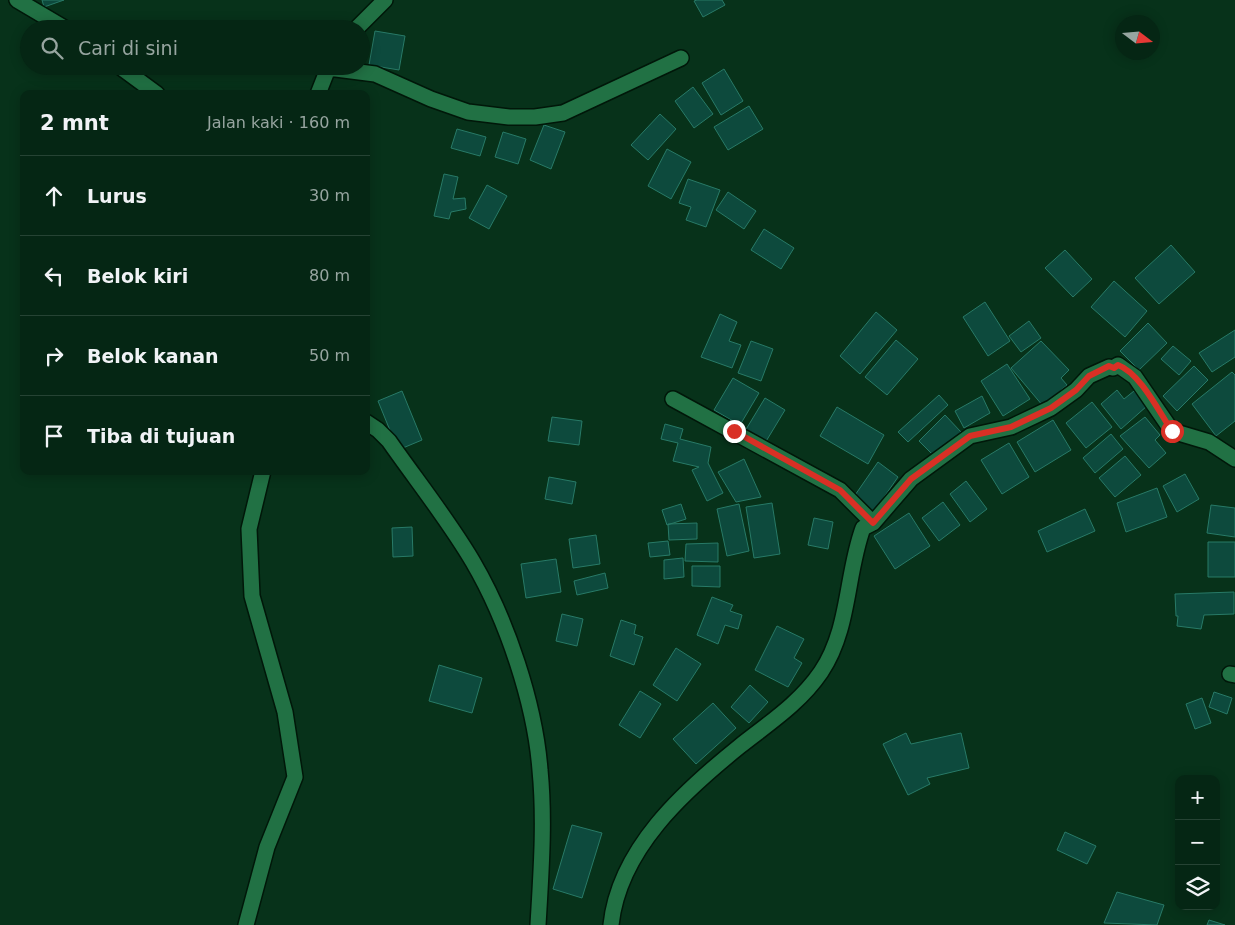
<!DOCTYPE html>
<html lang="id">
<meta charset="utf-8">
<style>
body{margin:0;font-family:"DejaVu Sans",sans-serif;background:#133222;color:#f1f3f6}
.controls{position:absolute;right:15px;bottom:15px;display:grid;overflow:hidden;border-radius:10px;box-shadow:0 2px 12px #0003}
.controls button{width:45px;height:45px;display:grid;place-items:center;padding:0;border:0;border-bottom:1px solid #264334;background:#052614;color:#f1f3f6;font:25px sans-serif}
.compass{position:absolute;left:1115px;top:15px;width:45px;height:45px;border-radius:50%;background:#052614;box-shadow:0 2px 12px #0003;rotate:106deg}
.stop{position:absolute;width:15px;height:15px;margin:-11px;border:4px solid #d93025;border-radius:50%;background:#fff}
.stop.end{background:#d93025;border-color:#fff;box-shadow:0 1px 5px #0008}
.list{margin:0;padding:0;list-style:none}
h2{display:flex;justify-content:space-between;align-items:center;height:65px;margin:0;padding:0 20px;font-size:21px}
h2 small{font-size:16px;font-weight:400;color:#97a5a0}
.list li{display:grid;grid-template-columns:32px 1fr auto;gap:15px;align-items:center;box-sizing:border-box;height:80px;padding:0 20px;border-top:1px solid #264334}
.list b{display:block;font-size:19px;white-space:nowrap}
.list em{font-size:16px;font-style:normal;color:#97a5a0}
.icon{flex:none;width:28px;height:28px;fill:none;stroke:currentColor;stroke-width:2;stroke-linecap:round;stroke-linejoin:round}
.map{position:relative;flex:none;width:1235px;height:925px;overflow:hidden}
.search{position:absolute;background:#052614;box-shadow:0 2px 12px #0003;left:20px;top:20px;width:350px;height:55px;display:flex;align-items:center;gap:12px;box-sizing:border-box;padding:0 18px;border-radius:28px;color:#97a5a0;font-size:19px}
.panel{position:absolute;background:#052614;box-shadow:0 2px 12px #0003;left:20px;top:90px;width:350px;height:385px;border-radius:10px}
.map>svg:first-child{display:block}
.building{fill:#0d4a3d;stroke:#287a67}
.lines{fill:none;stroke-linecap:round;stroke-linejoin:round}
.minor-casing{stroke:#011709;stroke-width:18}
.minor{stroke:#217144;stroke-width:15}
.route{stroke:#d93025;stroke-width:6}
</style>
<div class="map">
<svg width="1235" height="925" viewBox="0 0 1235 925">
<rect width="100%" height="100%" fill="#07321a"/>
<path class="building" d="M 42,0 L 64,0 L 44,7 Z
M 697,0 L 722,0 L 725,5 L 703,17 L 694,1 Z
M 375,31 L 405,36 L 399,70 L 369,65 Z
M 724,69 L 743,101 L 721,115 L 702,83 Z
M 693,87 L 713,114 L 694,128 L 675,101 Z
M 749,106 L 763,129 L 728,150 L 714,127 Z
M 660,114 L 676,129 L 648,160 L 631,145 Z
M 544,125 L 565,132 L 551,169 L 530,160 Z
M 457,129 L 486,137 L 480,156 L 451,148 Z
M 503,132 L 526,139 L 518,164 L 495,157 Z
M 667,149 L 691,162 L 671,199 L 648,186 Z
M 444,174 L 458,177 L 453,199 L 465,198 L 466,209 L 451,212 L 449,219 L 434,216 Z
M 688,179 L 720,190 L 706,227 L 686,220 L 691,207 L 679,203 Z
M 487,185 L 507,196 L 489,229 L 469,218 Z
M 728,192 L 756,211 L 744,229 L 716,210 Z
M 764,229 L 794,248 L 781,269 L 751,250 Z
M 1171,245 L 1195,272 L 1159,304 L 1135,278 Z
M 1065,250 L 1092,279 L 1073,297 L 1045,268 Z
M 1114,281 L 1147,311 L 1125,337 L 1091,307 Z
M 985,302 L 1010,341 L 988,356 L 963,317 Z
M 876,312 L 897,330 L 860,374 L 840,356 Z
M 720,314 L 737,322 L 729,341 L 741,345 L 732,368 L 701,357 Z
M 1029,321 L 1041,338 L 1021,352 L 1009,336 Z
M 1148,323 L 1167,343 L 1139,370 L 1120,351 Z
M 1235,330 L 1235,357 L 1212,372 L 1199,353 Z
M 896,340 L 918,359 L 887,395 L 865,377 Z
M 751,341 L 773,349 L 761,381 L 738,373 Z
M 1041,341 L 1069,370 L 1061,378 L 1067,385 L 1043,406 L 1011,368 Z
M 1173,346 L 1191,361 L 1179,375 L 1161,359 Z
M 1007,364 L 1030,399 L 1003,416 L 981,381 Z
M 1194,366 L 1208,380 L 1177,411 L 1163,396 Z
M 1232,372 L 1235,375 L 1235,421 L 1216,436 L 1192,404 Z
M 733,378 L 759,393 L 740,425 L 714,410 Z
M 1117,390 L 1124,399 L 1134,391 L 1147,406 L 1121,429 L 1101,404 Z
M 402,391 L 422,440 L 398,450 L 378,401 Z
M 939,395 L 948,405 L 908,442 L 898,432 Z
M 982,396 L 990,413 L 964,428 L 955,411 Z
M 765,398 L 785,410 L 765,443 L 745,431 Z
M 1092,402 L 1112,427 L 1086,448 L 1066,423 Z
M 837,407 L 884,435 L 868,464 L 820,436 Z
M 945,415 L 961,432 L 935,457 L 919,441 Z
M 552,417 L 582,421 L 579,445 L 548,441 Z
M 1145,417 L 1160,435 L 1155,440 L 1166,453 L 1149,468 L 1120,436 Z
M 1053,420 L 1071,450 L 1035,472 L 1017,442 Z
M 665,424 L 683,429 L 680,439 L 711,447 L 708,463 L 723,493 L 707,501 L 692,470 L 699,467 L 673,461 L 678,443 L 661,439 Z
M 1111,434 L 1123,449 L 1095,473 L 1083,458 Z
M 1009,443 L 1029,477 L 1002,494 L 981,460 Z
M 1125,456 L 1141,475 L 1115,497 L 1099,478 Z
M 744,459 L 761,497 L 736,502 L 718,472 Z
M 878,462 L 898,477 L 873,513 L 853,498 Z
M 1185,474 L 1199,499 L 1177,512 L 1163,486 Z
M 549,477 L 576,482 L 572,504 L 545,499 Z
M 966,481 L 987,509 L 970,522 L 950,494 Z
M 1157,488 L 1167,517 L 1126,532 L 1117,503 Z
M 943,502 L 960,525 L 939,541 L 922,518 Z
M 772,503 L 780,554 L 754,558 L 746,507 Z
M 681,504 L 686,519 L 667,525 L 662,510 Z
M 739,504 L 749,551 L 727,556 L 717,509 Z
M 1211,505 L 1235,508 L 1235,537 L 1207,533 Z
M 1085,509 L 1095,531 L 1047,552 L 1038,531 Z
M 909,513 L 930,546 L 895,569 L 874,536 Z
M 814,518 L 833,522 L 828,549 L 808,545 Z
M 697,523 L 697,539 L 669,540 L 668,524 Z
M 412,527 L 413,556 L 393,557 L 392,528 Z
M 596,535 L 600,564 L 573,568 L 569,539 Z
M 668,541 L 670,555 L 650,557 L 648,543 Z
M 1208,542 L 1235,542 L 1235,577 L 1208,577 Z
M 718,543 L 718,562 L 685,561 L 686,544 Z
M 683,558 L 684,577 L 664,579 L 664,560 Z
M 556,559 L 561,592 L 526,598 L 521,564 Z
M 692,566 L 720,566 L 720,587 L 692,586 Z
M 605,573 L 608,588 L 577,595 L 574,581 Z
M 1234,592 L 1234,614 L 1204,615 L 1201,629 L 1177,626 L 1178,616 L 1176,616 L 1175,594 Z
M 712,597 L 733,605 L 730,611 L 742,615 L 738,629 L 725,625 L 718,644 L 697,635 Z
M 562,614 L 583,619 L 577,646 L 556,641 Z
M 621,620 L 636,625 L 634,634 L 643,637 L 634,665 L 610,656 Z
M 777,626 L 804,639 L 794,658 L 802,663 L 788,687 L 755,670 Z
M 676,648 L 701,664 L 677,701 L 653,685 Z
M 439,665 L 482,678 L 472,713 L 429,701 Z
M 750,685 L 768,702 L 749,723 L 731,707 Z
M 640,691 L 661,704 L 640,738 L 619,725 Z
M 1214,692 L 1232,698 L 1227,714 L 1209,707 Z
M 1202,698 L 1211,723 L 1195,729 L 1186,704 Z
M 713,703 L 736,728 L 696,764 L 673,739 Z
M 906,733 L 911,744 L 961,733 L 969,768 L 927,778 L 930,784 L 908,795 L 883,744 Z
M 572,825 L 602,833 L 582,898 L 553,889 Z
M 1065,832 L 1096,846 L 1087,864 L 1057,850 Z
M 1117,892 L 1164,905 L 1157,925 L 1104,923 Z
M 1209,920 L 1225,925 L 1207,925 Z"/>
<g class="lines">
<defs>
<path id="minor" d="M 17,0 L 66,29
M 356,29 L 385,0
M 119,66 L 157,94
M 328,68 L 375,74 L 431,99 L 468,112 L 509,117 L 535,117 L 563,113 L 681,58
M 318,94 L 329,66
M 673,399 L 840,490 L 873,523
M 366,422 L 378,430 L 389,441 C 417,481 449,521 473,562 C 507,620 535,704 540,770 C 545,821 541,873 538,925
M 1230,674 L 1235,675
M 246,925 L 267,847 L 295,777 L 285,712 L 252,596 L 249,529 L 263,471
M 611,925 C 619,849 684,791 740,746 C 769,723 800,703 821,672 C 850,629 846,574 863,528 L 873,523 L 911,479 L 970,436 L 1011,427 L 1051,408 L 1076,390 L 1089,376 L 1109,367 L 1113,368 L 1118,365 L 1135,377 L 1172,431 L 1209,442 L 1235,459"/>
</defs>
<use href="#minor" class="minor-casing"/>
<use href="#minor" class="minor"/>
</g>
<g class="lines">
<path class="route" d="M 734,431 L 840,490 L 873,523 L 911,479 L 970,436 L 1011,427 L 1051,408 L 1076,390 L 1089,376 L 1109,366 L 1114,368 L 1118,365 C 1140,373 1159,412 1172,431"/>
</g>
</svg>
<div class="controls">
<button>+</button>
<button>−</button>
<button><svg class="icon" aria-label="layers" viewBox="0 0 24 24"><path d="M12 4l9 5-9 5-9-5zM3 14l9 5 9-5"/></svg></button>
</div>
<svg class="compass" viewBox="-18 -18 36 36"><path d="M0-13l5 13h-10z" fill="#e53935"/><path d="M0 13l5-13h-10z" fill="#97a5a0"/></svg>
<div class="stop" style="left:1172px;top:431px"></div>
<div class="stop end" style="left:734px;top:431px"></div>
<div class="search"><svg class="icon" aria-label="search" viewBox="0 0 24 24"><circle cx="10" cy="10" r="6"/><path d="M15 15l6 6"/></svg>Cari di sini</div>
<section class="panel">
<h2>2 mnt<small>Jalan kaki · 160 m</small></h2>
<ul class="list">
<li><svg class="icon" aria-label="ahead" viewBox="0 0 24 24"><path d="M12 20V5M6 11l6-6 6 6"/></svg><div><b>Lurus</b></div><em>30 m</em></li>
<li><svg class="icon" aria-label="left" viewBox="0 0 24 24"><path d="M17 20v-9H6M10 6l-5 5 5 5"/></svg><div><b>Belok kiri</b></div><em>80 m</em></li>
<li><svg class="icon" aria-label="right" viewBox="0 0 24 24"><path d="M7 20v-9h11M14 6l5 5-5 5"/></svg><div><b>Belok kanan</b></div><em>50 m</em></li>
<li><svg class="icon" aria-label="arrive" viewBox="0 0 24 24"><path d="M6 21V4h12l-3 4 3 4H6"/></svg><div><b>Tiba di tujuan</b></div></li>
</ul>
</section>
</div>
